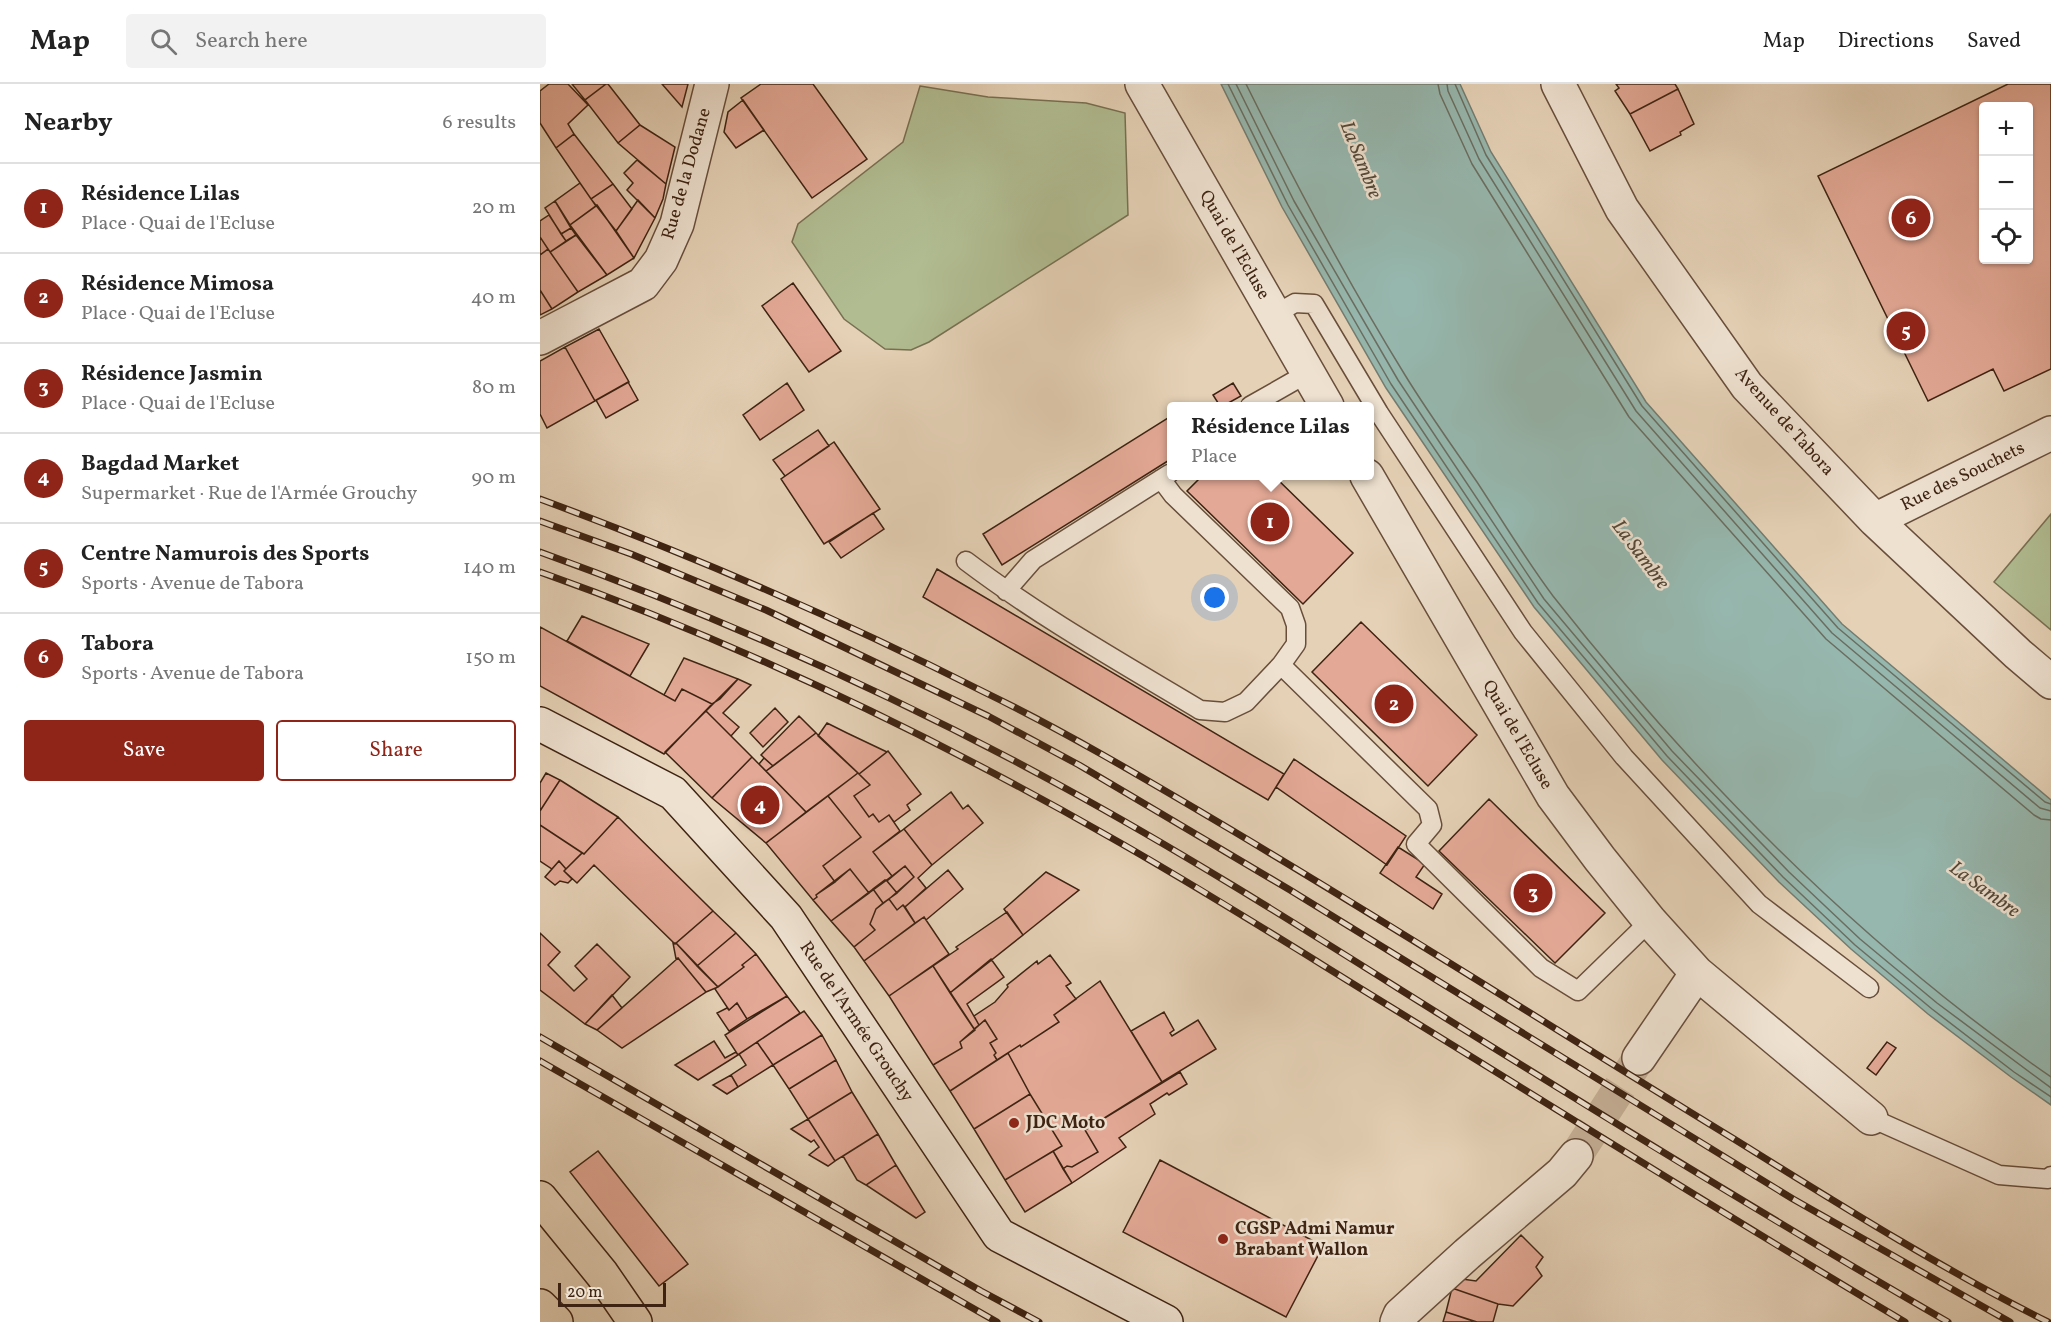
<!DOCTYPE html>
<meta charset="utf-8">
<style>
body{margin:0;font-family:Vollkorn,serif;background:#f2f2f2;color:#222}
.controls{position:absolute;right:18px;top:18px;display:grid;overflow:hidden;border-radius:6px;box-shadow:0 2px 4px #0004}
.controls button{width:54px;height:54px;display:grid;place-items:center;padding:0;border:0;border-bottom:2px solid #e0e0e0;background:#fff;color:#222;font:30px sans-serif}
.scale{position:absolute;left:18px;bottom:15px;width:108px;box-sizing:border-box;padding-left:6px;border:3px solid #3e2312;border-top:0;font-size:16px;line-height:21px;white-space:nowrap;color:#3e2312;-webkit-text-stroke:4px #eee1d0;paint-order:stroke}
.you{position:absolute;left:675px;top:514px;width:21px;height:21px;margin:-15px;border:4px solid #fff;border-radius:50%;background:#1a73e8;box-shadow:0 0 0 9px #1a73e833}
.badge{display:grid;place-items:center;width:39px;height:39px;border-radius:50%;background:#8f2418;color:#fff;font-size:20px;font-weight:700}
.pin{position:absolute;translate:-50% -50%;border:3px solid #fff;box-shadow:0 2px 6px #0006}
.popup{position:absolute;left:627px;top:318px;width:207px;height:78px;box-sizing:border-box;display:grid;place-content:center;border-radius:6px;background:#fff;filter:drop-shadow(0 2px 4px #0005);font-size:20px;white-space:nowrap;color:#767676}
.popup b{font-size:22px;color:#222}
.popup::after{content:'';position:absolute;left:50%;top:100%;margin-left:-12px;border:12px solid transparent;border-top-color:#fff}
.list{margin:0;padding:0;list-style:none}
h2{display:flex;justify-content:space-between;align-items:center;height:78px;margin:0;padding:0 24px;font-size:26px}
h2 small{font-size:20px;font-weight:400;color:#767676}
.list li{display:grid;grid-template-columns:39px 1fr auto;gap:18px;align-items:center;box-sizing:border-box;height:90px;padding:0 24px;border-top:2px solid #e0e0e0}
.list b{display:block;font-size:22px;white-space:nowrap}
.list p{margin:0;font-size:20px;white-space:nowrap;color:#767676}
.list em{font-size:20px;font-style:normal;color:#767676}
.actions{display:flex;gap:12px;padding:18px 24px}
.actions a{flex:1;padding:14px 0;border:2px solid #8f2418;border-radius:6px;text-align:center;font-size:21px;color:#8f2418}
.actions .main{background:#8f2418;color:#fff}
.icon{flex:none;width:33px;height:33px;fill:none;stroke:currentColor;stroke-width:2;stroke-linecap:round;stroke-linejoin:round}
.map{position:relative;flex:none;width:1511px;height:1238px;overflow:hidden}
header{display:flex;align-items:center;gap:36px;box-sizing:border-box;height:84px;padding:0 30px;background:#fff;border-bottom:2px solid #e0e0e0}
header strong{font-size:28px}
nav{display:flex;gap:33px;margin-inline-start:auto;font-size:21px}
.search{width:420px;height:54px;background:#f2f2f2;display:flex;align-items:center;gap:15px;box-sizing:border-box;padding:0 21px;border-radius:6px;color:#767676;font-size:22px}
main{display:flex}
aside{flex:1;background:#fff}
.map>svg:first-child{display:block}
.green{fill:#b1bc91;stroke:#787052;stroke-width:1.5}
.water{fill:#96b7ae;stroke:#737c70;stroke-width:1.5}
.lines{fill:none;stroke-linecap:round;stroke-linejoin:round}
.shore{stroke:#6a6d60;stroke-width:1.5}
.building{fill:#e4a996;stroke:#3e2312;stroke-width:1.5;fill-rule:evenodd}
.street-tunnel{stroke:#c4ae95;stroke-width:33;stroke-dasharray:33 16;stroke-linecap:butt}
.lane-casing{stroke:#684e3b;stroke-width:21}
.street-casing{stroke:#684e3b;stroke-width:36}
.secondary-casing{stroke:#3e2312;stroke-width:36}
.primary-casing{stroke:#3e2312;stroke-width:36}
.lane{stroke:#eee1d0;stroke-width:18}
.street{stroke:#eee1d0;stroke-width:33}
.secondary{stroke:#eee1d0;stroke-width:33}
.primary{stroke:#e5d1b6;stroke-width:33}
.rail-casing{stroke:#3e2312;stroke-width:7}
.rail{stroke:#eee1d0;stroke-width:4.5;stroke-dasharray:14;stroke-linecap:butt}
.poi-dot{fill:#8f2418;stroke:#eee1d0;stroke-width:2}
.labels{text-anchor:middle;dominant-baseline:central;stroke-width:5;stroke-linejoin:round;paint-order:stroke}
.street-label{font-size:18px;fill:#3e2312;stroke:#eee1d0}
.poi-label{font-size:18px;font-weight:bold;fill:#3e2312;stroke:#eee1d0;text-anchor:start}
.water-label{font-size:20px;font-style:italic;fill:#544839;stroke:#eee1d0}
</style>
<header>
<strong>Map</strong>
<div class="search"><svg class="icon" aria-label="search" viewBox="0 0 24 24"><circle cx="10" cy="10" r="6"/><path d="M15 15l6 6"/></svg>Search here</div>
<nav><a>Map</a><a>Directions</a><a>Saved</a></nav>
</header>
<main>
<aside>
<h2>Nearby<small>6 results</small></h2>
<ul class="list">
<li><span class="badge">1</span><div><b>Résidence Lilas</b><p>Place · Quai de l'Ecluse</p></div><em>20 m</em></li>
<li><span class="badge">2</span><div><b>Résidence Mimosa</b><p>Place · Quai de l'Ecluse</p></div><em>40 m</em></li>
<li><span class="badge">3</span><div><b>Résidence Jasmin</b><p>Place · Quai de l'Ecluse</p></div><em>80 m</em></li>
<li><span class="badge">4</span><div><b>Bagdad Market</b><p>Supermarket · Rue de l'Armée Grouchy</p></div><em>90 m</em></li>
<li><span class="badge">5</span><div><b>Centre Namurois des Sports</b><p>Sports · Avenue de Tabora</p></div><em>140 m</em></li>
<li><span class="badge">6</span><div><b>Tabora</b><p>Sports · Avenue de Tabora</p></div><em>150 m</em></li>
</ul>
<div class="actions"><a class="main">Save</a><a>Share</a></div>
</aside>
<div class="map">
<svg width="1511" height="1238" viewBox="0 0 1511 1238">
<rect width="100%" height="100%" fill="#e5d1b6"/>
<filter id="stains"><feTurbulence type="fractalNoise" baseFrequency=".00333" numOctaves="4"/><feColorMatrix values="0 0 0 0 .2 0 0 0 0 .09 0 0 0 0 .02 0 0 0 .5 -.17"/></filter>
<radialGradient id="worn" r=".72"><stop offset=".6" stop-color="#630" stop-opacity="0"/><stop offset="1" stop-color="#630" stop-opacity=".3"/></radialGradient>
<path class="green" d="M 380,2 L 448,13 L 546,19 L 585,29 L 588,131 L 389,258 L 371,266 L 345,265 L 304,235 L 252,158 L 258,140 L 363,58 Z
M 1511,430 L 1511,546 L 1454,498 Z"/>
<path class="water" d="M 681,0 L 920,0 L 951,68 L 1106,318 L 1302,540 L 1511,716 L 1511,1021 L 1471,993 L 1388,930 L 1311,865 L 1239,798 L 1122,676 L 994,523 L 846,304 L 742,123 Z"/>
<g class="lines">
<path class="shore" d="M 688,0 L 748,121 L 851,300 L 998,519 L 1127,672 L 1243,793 L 1315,861 L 1392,925 L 1474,988 L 1511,1013
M 696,0 L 754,117 L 858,296 L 1004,515 L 1132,667 L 1249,788 L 1320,855 L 1397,919 L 1511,1004
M 706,0 C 755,99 807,197 865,291 C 887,327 913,363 937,398 C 962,436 986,476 1013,512 C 1156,694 1321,861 1511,993
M 898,0 L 900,10 L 932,80 L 1089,333 L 1286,555 L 1494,731 L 1501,735 L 1511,736
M 907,0 L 908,7 L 939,75 L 1096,327 L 1292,549 L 1500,724 L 1511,727
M 915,0 L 946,71 L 1102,322 L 1298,544 L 1505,718 L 1511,720"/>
</g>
<path class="building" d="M 9,0 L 28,0 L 48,21 L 28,40 L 34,50 L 16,64 L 0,39 L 0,7 Z
M 32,0 L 66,0 L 45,16 Z
M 66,0 L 68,0 L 100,41 L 78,59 L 45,16 Z
M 122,0 L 148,0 L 142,23 Z
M 221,0 L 273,0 L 327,75 L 272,114 L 201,14 Z
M 1076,0 L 1135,0 L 1138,5 L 1090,30 L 1075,7 L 1079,4 Z
M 1468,0 L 1511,0 L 1511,285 L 1464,307 L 1453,285 L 1388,317 L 1278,92 ZM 1444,22 L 1488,22 L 1488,176 L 1444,176 Z
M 1138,5 L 1154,40 L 1140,48 L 1141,51 L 1110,67 L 1090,30 Z
M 203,16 L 224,46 L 196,64 L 184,48 L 188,28 Z
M 100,41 L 135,63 L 126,100 L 78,59 Z
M 34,50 L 73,100 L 51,115 L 16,64 Z
M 97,76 L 126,100 L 123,115 L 115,134 L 87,106 L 93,99 L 84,89 Z
M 40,99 L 56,122 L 30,141 L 15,117 Z
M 73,100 L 92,125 L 76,147 L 51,115 Z
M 98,116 L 115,134 L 94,174 L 76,147 Z
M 15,117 L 31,144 L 21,150 L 5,124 Z
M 57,121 L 94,174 L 67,191 L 30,141 Z
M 9,131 L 26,157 L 10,168 L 0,153 L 0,137 Z
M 31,144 L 36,151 L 26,157 L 21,150 Z
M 36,151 L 67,191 L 38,208 L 10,168 Z
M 0,153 L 8,165 L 0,171 Z
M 8,165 L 38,208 L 12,225 L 0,206 L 0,171 Z
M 253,199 L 301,267 L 269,288 L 222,222 Z
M 0,206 L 12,225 L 0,231 Z
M 59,245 L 89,298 L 55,317 L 25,263 Z
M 25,263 L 55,317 L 7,344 L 0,330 L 0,277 Z
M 88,298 L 98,316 L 66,334 L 56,316 Z
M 247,299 L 264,326 L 220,356 L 203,331 Z
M 693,299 L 701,312 L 683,322 L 680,322 L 673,311 Z
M 631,332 L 631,375 L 462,481 L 443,450 Z
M 278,346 L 289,362 L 245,392 L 233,376 Z
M 294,358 L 340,425 L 284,460 L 241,395 Z
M 662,392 L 734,392 L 813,469 L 763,520 L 647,407 Z
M 333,429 L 344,445 L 301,474 L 289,458 Z
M 397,485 L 744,690 L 728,716 L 383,513 Z
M 42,532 L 109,560 L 90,592 L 27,557 Z
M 821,538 L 937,651 L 888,702 L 772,588 Z
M 0,543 L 135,617 L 142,605 L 172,620 L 124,670 L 0,602 Z
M 144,574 L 198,595 L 180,615 L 172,620 L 142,605 L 135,617 L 124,611 Z
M 198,595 L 211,601 L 183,629 L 199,643 L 191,652 L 166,627 Z
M 235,624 L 248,638 L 223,663 L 210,649 Z
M 166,627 L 212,673 L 172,714 L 125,668 Z
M 259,632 L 276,649 L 233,682 L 221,671 Z
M 287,639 L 307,649 L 347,668 L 319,690 L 278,652 Z
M 276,649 L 318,689 L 266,728 L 226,687 Z
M 348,667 L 381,710 L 367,721 L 370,726 L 354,738 L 349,731 L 339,738 L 333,730 L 329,733 L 314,712 L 330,701 L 319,690 Z
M 212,673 L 266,728 L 226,759 L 172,714 Z
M 224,674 L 233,682 L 226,687 L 219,680 Z
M 754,675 L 866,752 L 847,781 L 736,703 Z
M 6,689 L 20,696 L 0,727 L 0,699 Z
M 318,689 L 330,701 L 314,712 L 329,733 L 333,730 L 339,738 L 349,731 L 360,747 L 333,768 L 352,792 L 329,809 L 310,785 L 295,798 L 283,782 L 321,753 L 288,712 Z
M 20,696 L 78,733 L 44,770 L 0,741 L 0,727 Z
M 411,708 L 423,725 L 428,721 L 443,739 L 392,781 L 364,745 Z
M 288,712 L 321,753 L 283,782 L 295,798 L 276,811 L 277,813 L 273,816 L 226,759 Z
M 949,715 L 1065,829 L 1015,879 L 899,767 Z
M 78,733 L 173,827 L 135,860 L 54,781 L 37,799 L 24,787 L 42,769 L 44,770 Z
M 0,741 L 42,769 L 26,785 L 19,777 L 12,785 L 0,777 Z
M 364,745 L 392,781 L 378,794 L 386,804 L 365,823 L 363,821 L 357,826 L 349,815 L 374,793 L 365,782 L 352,792 L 333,768 Z
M 858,763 L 885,780 L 876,793 L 902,810 L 893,825 L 840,789 Z
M 19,777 L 26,785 L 24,787 L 32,795 L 28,799 L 20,797 L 15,801 L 5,793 Z
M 365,782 L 374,793 L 357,809 L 347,797 Z
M 310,785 L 329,809 L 291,837 L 273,816 L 277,813 L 276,811 Z
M 408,786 L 423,805 L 386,836 L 384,833 L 375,839 L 365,823 Z
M 506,788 L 539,806 L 483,851 L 464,825 Z
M 345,796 L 347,797 L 357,809 L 343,819 L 333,805 Z
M 333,805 L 343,819 L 336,825 L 330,840 L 335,846 L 314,863 L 291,837 Z
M 349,815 L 357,826 L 363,821 L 375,839 L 324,877 L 314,863 L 335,846 L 330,840 L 336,825 Z
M 173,827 L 196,849 L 157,882 L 136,859 Z
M 467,828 L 483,851 L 410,909 L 393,882 L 418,865 L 416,863 Z
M 384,833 L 409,870 L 349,912 L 324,877 Z
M 0,849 L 20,868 L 8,881 L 34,907 L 47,895 L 35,882 L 57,860 L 90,893 L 45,940 L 0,906 Z
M 196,849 L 216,870 L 202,881 L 204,883 L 178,903 L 157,882 Z
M 133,859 L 136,859 L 178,903 L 166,908 L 138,874 L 136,875 Z
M 216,870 L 247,912 L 207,935 L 197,919 L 189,926 L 175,905 L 204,883 L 202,881 Z
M 510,871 L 531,899 L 526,902 L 536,915 L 514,931 L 519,938 L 481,963 L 480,961 L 457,976 L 454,971 L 456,969 L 450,959 L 457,955 L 445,936 L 439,941 L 434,932 L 455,918 L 468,903 L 467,901 L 497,877 L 498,880 Z
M 138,874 L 166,908 L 82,964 L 57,946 Z
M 451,875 L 464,893 L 427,920 L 439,941 L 434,945 L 410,909 Z
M 393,882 L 435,946 L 420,958 L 422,964 L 393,981 L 349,912 Z
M 560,897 L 622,998 L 545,1046 L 558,1068 L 532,1083 L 527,1082 L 523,1085 L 513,1067 L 522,1062 L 490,1010 L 468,969 L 480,961 L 481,963 L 519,938 L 514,931 Z
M 72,911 L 82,924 L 57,946 L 45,940 Z
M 247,912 L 260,929 L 198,971 L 185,951 Z
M 197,919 L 207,935 L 189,947 L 177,929 L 187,924 L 189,926 Z
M 264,927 L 282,951 L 233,981 L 217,958 Z
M 624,928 L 634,946 L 630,949 L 632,952 L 658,936 L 676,965 L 622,998 L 591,947 Z
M 445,936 L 457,955 L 450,959 L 456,969 L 454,971 L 457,976 L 410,1007 L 393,981 L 422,964 L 420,958 Z
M 282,951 L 296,976 L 249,1005 L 233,981 Z
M 174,957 L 185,974 L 196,968 L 198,971 L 158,996 L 135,981 Z
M 217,958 L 233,981 L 198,1003 L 191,991 L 206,981 L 199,970 Z
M 1347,958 L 1356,964 L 1336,991 L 1327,984 Z
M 468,969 L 490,1010 L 434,1045 L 410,1007 Z
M 296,976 L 312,1008 L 268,1035 L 249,1005 Z
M 640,988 L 647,1000 L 629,1011 L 627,1009 L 610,1020 L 615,1030 L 579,1054 L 586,1063 L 532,1099 L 523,1085 L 527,1082 L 532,1083 L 558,1068 L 545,1046 Z
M 191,991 L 198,1003 L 187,1010 L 173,1001 Z
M 312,1008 L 338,1050 L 295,1077 L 268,1035 Z
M 490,1010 L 522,1062 L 465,1096 L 434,1045 Z
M 268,1035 L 295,1077 L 288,1082 L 269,1071 L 279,1063 L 274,1056 L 271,1058 L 251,1045 Z
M 338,1050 L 356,1081 L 326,1101 L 317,1096 L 303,1072 Z
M 58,1067 L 148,1180 L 119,1202 L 30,1088 Z
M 513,1067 L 532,1099 L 485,1128 L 465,1096 Z
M 620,1076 L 783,1162 L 746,1233 L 583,1148 Z
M 356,1081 L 385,1128 L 376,1134 L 326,1101 Z
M 981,1151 L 1003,1173 L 996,1183 L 1002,1192 L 973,1222 L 958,1220 L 912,1204 L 922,1195 L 936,1197 Z
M 912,1204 L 958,1220 L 953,1238 L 937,1238 L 906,1228 Z
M 906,1228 L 933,1237 L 933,1238 L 903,1238 Z"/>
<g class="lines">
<path class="street-tunnel" d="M 1036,1072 L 1099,974"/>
<defs>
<path id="lane" d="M 734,231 L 755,219 L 774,220 L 839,329 L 983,548 L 1084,673 L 1219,820 L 1329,904
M 710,322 L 768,289
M 426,477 C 500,533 580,578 660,626 L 685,628 L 706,618 L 741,581 L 756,560 L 756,541 L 750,524 L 633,411 L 621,395
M 466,507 L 493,476 L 629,390
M 741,581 L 888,725 L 892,741 L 876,760 L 1001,884 L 1038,907 L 1110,837
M 1331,1034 L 1459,1091 L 1508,1095 L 1511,1092"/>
<path id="street" d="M 602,0 L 787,322
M 1018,0 L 1082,125 L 1207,302 L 1335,436 L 1478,570 L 1511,598
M 0,254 L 103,200 L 121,176 L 137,140 L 172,0
M 827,392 L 1013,712 L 1060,775 L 1110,837 L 1157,889 L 1331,1034
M 1335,436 L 1511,349
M 1099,974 L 1157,889
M 857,1238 L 860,1231 L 927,1170 L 1022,1089 L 1036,1072"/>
<path id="secondary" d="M 0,640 L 133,709 L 246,833 L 459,1151 L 626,1238"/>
<path id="primary" d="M 0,1114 L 62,1190 L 95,1238
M 0,1222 L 16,1238"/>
</defs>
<use href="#lane" class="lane-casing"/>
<use href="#street" class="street-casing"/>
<use href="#secondary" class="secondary-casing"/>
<use href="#primary" class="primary-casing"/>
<use href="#lane" class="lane"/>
<use href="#street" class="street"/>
<use href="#secondary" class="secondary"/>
<use href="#primary" class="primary"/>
<defs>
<path id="rail" d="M 0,415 C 151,471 300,535 444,608 C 524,647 602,693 678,738 C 852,841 1022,950 1194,1055 C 1297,1119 1400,1184 1508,1238
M 0,437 L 91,470 L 226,526 L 448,632 L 539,681 L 750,806 L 1253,1115 L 1470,1238
M 0,468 C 180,533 355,611 523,703 C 653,774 778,854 904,933 C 1071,1037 1238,1140 1408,1238
M 0,488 C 197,558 387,649 568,752 C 655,801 739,854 823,906 C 1004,1017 1183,1130 1365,1238
M 0,953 L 441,1207 L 499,1238
M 0,977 L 457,1238"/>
</defs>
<use href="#rail" class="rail-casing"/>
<use href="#rail" class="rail"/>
</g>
<g class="poi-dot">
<circle cx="474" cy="1039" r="6"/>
<circle cx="683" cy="1155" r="6"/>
</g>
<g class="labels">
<g class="street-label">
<text transform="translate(147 90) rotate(-74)">Rue de la Dodane</text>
<text transform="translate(694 161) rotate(60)">Quai de l'Ecluse</text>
<text transform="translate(1244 338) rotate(48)">Avenue de Tabora</text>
<text transform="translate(1423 393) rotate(-26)">Rue des Souchets</text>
<text transform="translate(977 651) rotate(60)">Quai de l'Ecluse</text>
<text transform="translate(316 938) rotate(56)">Rue de l'Armée Grouchy</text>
</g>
<g class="poi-label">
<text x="486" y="1039">JDC Moto</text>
<text x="695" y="1145">CGSP Admi Namur<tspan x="695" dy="21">Brabant Wallon</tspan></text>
</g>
<g class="water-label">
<text transform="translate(820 76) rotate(68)">La Sambre</text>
<text transform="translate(1100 471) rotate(53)">La Sambre</text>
<text transform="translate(1444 806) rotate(36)">La Sambre</text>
</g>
</g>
<rect width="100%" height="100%" filter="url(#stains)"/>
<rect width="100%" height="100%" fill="url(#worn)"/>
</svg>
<div class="controls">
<button>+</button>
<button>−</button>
<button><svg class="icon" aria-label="locate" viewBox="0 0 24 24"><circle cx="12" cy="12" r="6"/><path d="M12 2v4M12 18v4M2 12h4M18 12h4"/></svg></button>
</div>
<div class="scale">20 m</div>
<div class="you"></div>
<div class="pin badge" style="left:730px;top:438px">1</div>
<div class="popup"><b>Résidence Lilas</b>Place</div>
<div class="pin badge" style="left:854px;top:620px">2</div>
<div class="pin badge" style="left:993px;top:809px">3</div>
<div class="pin badge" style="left:220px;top:721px">4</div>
<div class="pin badge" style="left:1366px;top:247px">5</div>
<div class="pin badge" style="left:1371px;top:134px">6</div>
</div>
</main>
